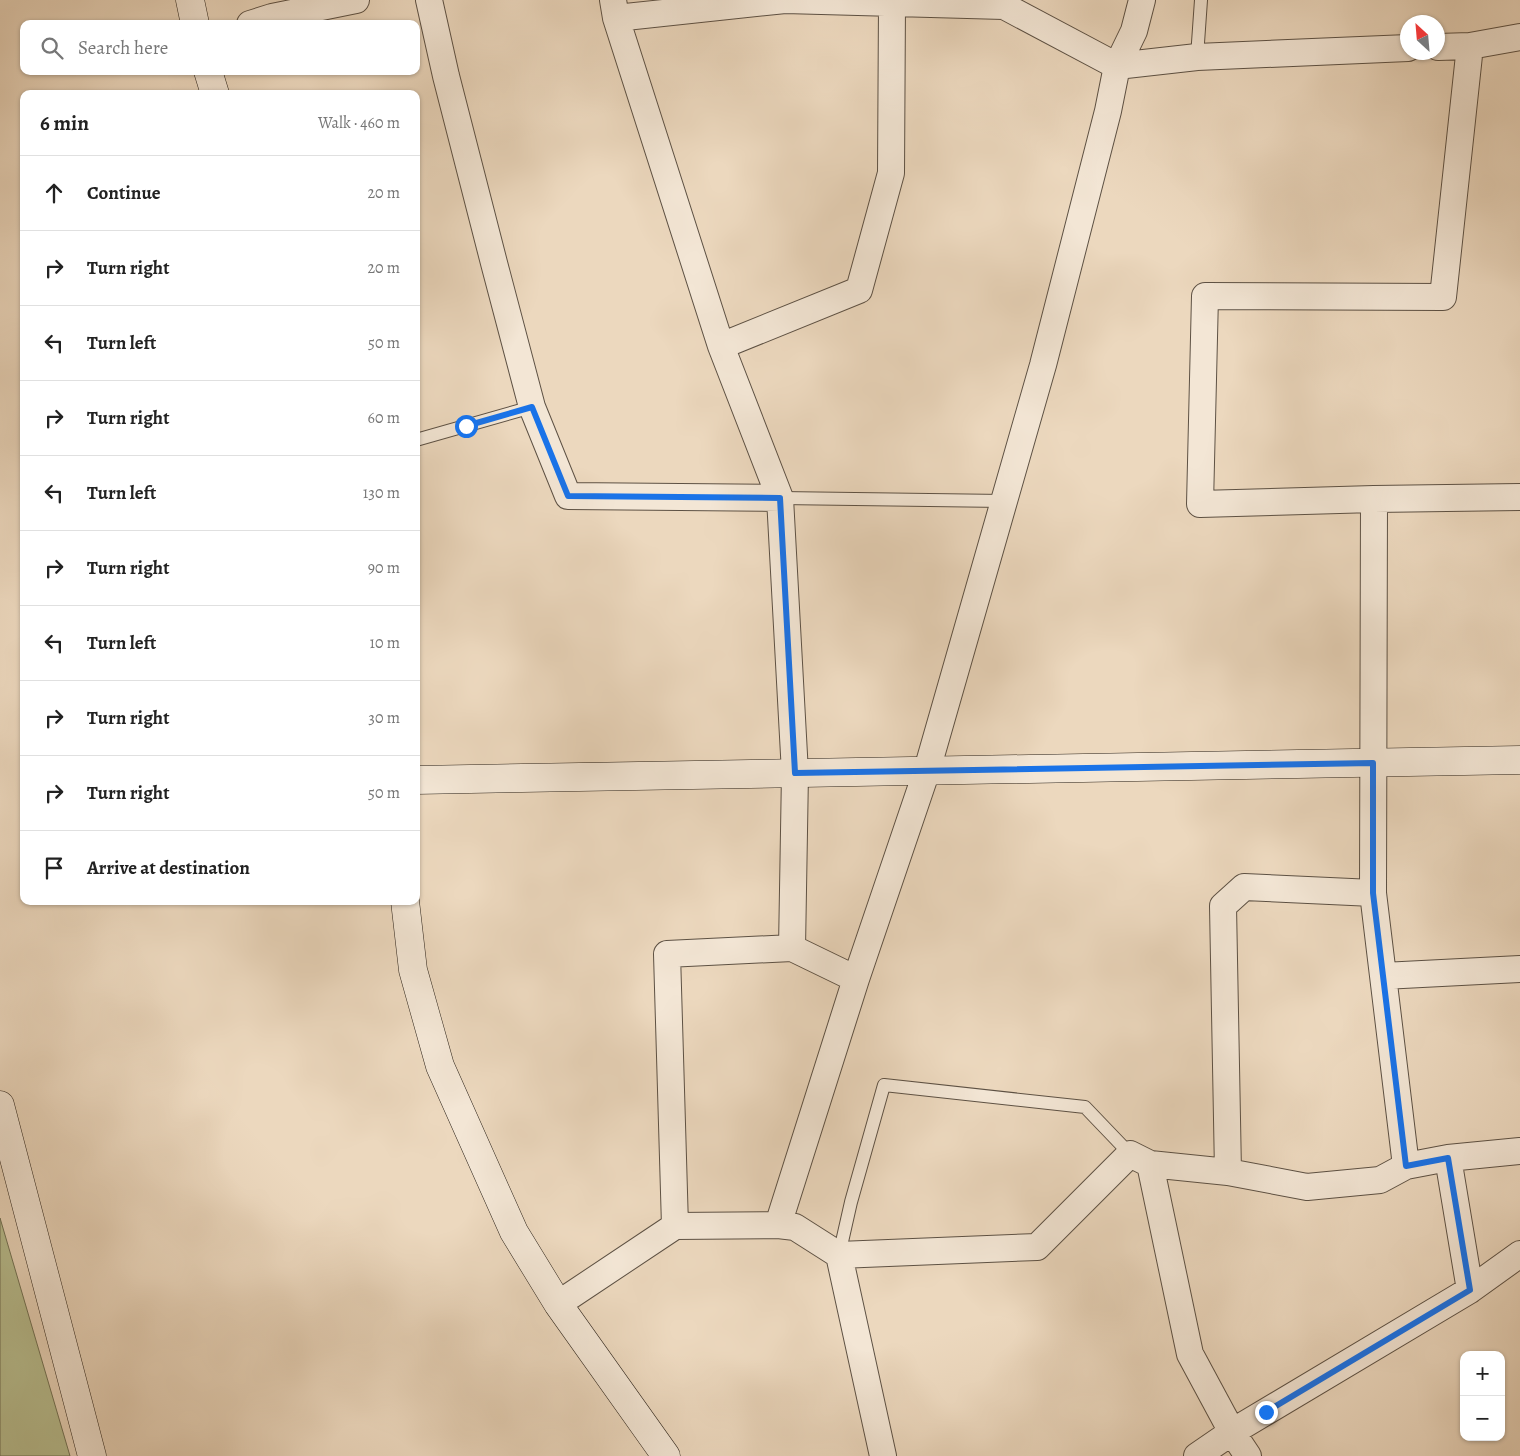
<!DOCTYPE html>
<meta charset="utf-8">
<style>
body{margin:0;font-family:Alegreya,serif;background:#f2f2f2;color:#222}
.controls{position:absolute;right:15px;bottom:15px;display:grid;overflow:hidden;border-radius:10px;box-shadow:0 1px 4px #0004}
.controls button{width:45px;height:45px;display:grid;place-items:center;padding:0;border:0;border-bottom:1px solid #e0e0e0;background:#fff;color:#222;font:25px sans-serif}
.compass{position:absolute;left:1400px;top:15px;width:45px;height:45px;border-radius:50%;background:#fff;box-shadow:0 1px 4px #0004;rotate:334deg}
.stop{position:absolute;width:15px;height:15px;margin:-11px;border:4px solid #1a73e8;border-radius:50%;background:#fff}
.stop.end{background:#1a73e8;border-color:#fff;box-shadow:0 1px 5px #0008}
.list{margin:0;padding:0;list-style:none}
h2{display:flex;justify-content:space-between;align-items:center;height:65px;margin:0;padding:0 20px;font-size:21px}
h2 small{font-size:16px;font-weight:400;color:#767676}
.list li{display:grid;grid-template-columns:32px 1fr auto;gap:15px;align-items:center;box-sizing:border-box;height:75px;padding:0 20px;border-top:1px solid #e0e0e0}
.list b{display:block;font-size:19px;white-space:nowrap}
.list em{font-size:16px;font-style:normal;color:#767676}
.icon{flex:none;width:28px;height:28px;fill:none;stroke:currentColor;stroke-width:2;stroke-linecap:round;stroke-linejoin:round}
.map{position:relative;flex:none;width:1520px;height:1456px;overflow:hidden}
.search{position:absolute;background:#fff;box-shadow:0 1px 4px #0004;left:20px;top:20px;width:400px;height:55px;display:flex;align-items:center;gap:12px;box-sizing:border-box;padding:0 18px;border-radius:10px;color:#767676;font-size:19px}
.panel{position:absolute;background:#fff;box-shadow:0 1px 4px #0004;left:20px;top:90px;width:400px;height:815px;border-radius:10px}
.map>svg:first-child{display:block}
.green{fill:#b8bf91;stroke:#727256}
.lines{fill:none;stroke-linecap:round;stroke-linejoin:round}
.lane-casing{stroke:#5d5144;stroke-width:14}
.street-casing{stroke:#5d5144;stroke-width:28}
.secondary-casing{stroke:#2d241b;stroke-width:29}
.lane{stroke:#f3e6d5;stroke-width:12}
.street{stroke:#f3e6d5;stroke-width:26}
.secondary{stroke:#f3e6d5;stroke-width:28}
.route{stroke:#1a73e8;stroke-width:6}
</style>
<div class="map">
<svg width="1520" height="1456" viewBox="0 0 1520 1456">
<rect width="100%" height="100%" fill="#ecd8be"/>
<filter id="stains"><feTurbulence type="fractalNoise" baseFrequency=".004" numOctaves="4"/><feColorMatrix values="0 0 0 0 .2 0 0 0 0 .09 0 0 0 0 .02 0 0 0 .5 -.17"/></filter>
<radialGradient id="worn" r=".72"><stop offset=".6" stop-color="#630" stop-opacity="0"/><stop offset="1" stop-color="#630" stop-opacity=".3"/></radialGradient>
<path class="green" d="M 0,1218 L 70,1456 L 0,1456 Z"/>
<g class="lines">
<defs>
<path id="lane" d="M 1197,57 L 1201,0
M 416,440 L 532,407
M 780,498 L 1004,501
M 839,1255 L 851,1202 L 884,1085 L 1085,1107 L 1130,1154"/>
<path id="street" d="M 429,0 L 446,76 L 494,263 L 532,407 L 568,496 L 780,498
M 613,0 L 616,18 L 721,346 L 780,498 L 795,773 L 792,948 L 667,954 L 675,1226
M 616,18 L 785,0 L 1004,6 L 1117,66 L 1197,57 L 1408,48
M 250,24 L 272,17 L 356,0
M 1470,46 L 1443,297 L 1205,296 L 1200,504 L 1374,499 L 1520,497
M 1438,47 L 1470,46 L 1520,37
M 721,346 L 859,290 L 891,173 L 892,4
M 1374,499 L 1373,893 L 1406,1166
M 792,948 L 856,979
M 1383,976 L 1520,969
M 1448,1158 L 1470,1290
M 1150,1164 L 1190,1354 L 1232,1432 L 1248,1456
M 1228,1172 L 1223,906 L 1244,887 L 1373,893
M 778,1225 L 856,979 L 927,770 L 1043,365 L 1108,111 L 1117,66 L 1134,31 L 1142,0
M 839,1255 L 883,1456
M 558,1304 L 675,1226 L 778,1225 L 795,1227 L 839,1255 L 1037,1247 L 1130,1154 L 1150,1164 L 1228,1172 L 1307,1187 L 1380,1180 L 1406,1166 L 1448,1158 L 1520,1151
M 1197,1456 L 1232,1432 L 1470,1290 L 1520,1254"/>
<path id="secondary" d="M 190,0 L 195,24
M 208,71 L 215,94
M 416,780 L 1520,760
M 405,901 L 413,970 L 440,1066 L 514,1232 L 558,1304 L 666,1456
M 0,1105 L 92,1456"/>
</defs>
<use href="#lane" class="lane-casing"/>
<use href="#street" class="street-casing"/>
<use href="#secondary" class="secondary-casing"/>
<use href="#lane" class="lane"/>
<use href="#street" class="street"/>
<use href="#secondary" class="secondary"/>
</g>
<g class="lines">
<path class="route" d="M 466,426 L 532,407 L 568,496 L 780,498 L 795,773 L 1373,763 L 1373,893 L 1406,1166 L 1448,1158 L 1470,1290 L 1266,1412"/>
</g>
<rect width="100%" height="100%" filter="url(#stains)"/>
<rect width="100%" height="100%" fill="url(#worn)"/>
</svg>
<div class="controls">
<button>+</button>
<button>−</button>
</div>
<svg class="compass" viewBox="-18 -18 36 36"><path d="M0-13l5 13h-10z" fill="#e53935"/><path d="M0 13l5-13h-10z" fill="#767676"/></svg>
<div class="stop" style="left:466px;top:426px"></div>
<div class="stop end" style="left:1266px;top:1412px"></div>
<div class="search"><svg class="icon" aria-label="search" viewBox="0 0 24 24"><circle cx="10" cy="10" r="6"/><path d="M15 15l6 6"/></svg>Search here</div>
<section class="panel">
<h2>6 min<small>Walk · 460 m</small></h2>
<ul class="list">
<li><svg class="icon" aria-label="ahead" viewBox="0 0 24 24"><path d="M12 20V5M6 11l6-6 6 6"/></svg><div><b>Continue</b></div><em>20 m</em></li>
<li><svg class="icon" aria-label="right" viewBox="0 0 24 24"><path d="M7 20v-9h11M14 6l5 5-5 5"/></svg><div><b>Turn right</b></div><em>20 m</em></li>
<li><svg class="icon" aria-label="left" viewBox="0 0 24 24"><path d="M17 20v-9H6M10 6l-5 5 5 5"/></svg><div><b>Turn left</b></div><em>50 m</em></li>
<li><svg class="icon" aria-label="right" viewBox="0 0 24 24"><path d="M7 20v-9h11M14 6l5 5-5 5"/></svg><div><b>Turn right</b></div><em>60 m</em></li>
<li><svg class="icon" aria-label="left" viewBox="0 0 24 24"><path d="M17 20v-9H6M10 6l-5 5 5 5"/></svg><div><b>Turn left</b></div><em>130 m</em></li>
<li><svg class="icon" aria-label="right" viewBox="0 0 24 24"><path d="M7 20v-9h11M14 6l5 5-5 5"/></svg><div><b>Turn right</b></div><em>90 m</em></li>
<li><svg class="icon" aria-label="left" viewBox="0 0 24 24"><path d="M17 20v-9H6M10 6l-5 5 5 5"/></svg><div><b>Turn left</b></div><em>10 m</em></li>
<li><svg class="icon" aria-label="right" viewBox="0 0 24 24"><path d="M7 20v-9h11M14 6l5 5-5 5"/></svg><div><b>Turn right</b></div><em>30 m</em></li>
<li><svg class="icon" aria-label="right" viewBox="0 0 24 24"><path d="M7 20v-9h11M14 6l5 5-5 5"/></svg><div><b>Turn right</b></div><em>50 m</em></li>
<li><svg class="icon" aria-label="arrive" viewBox="0 0 24 24"><path d="M6 21V4h12l-3 4 3 4H6"/></svg><div><b>Arrive at destination</b></div></li>
</ul>
</section>
</div>
